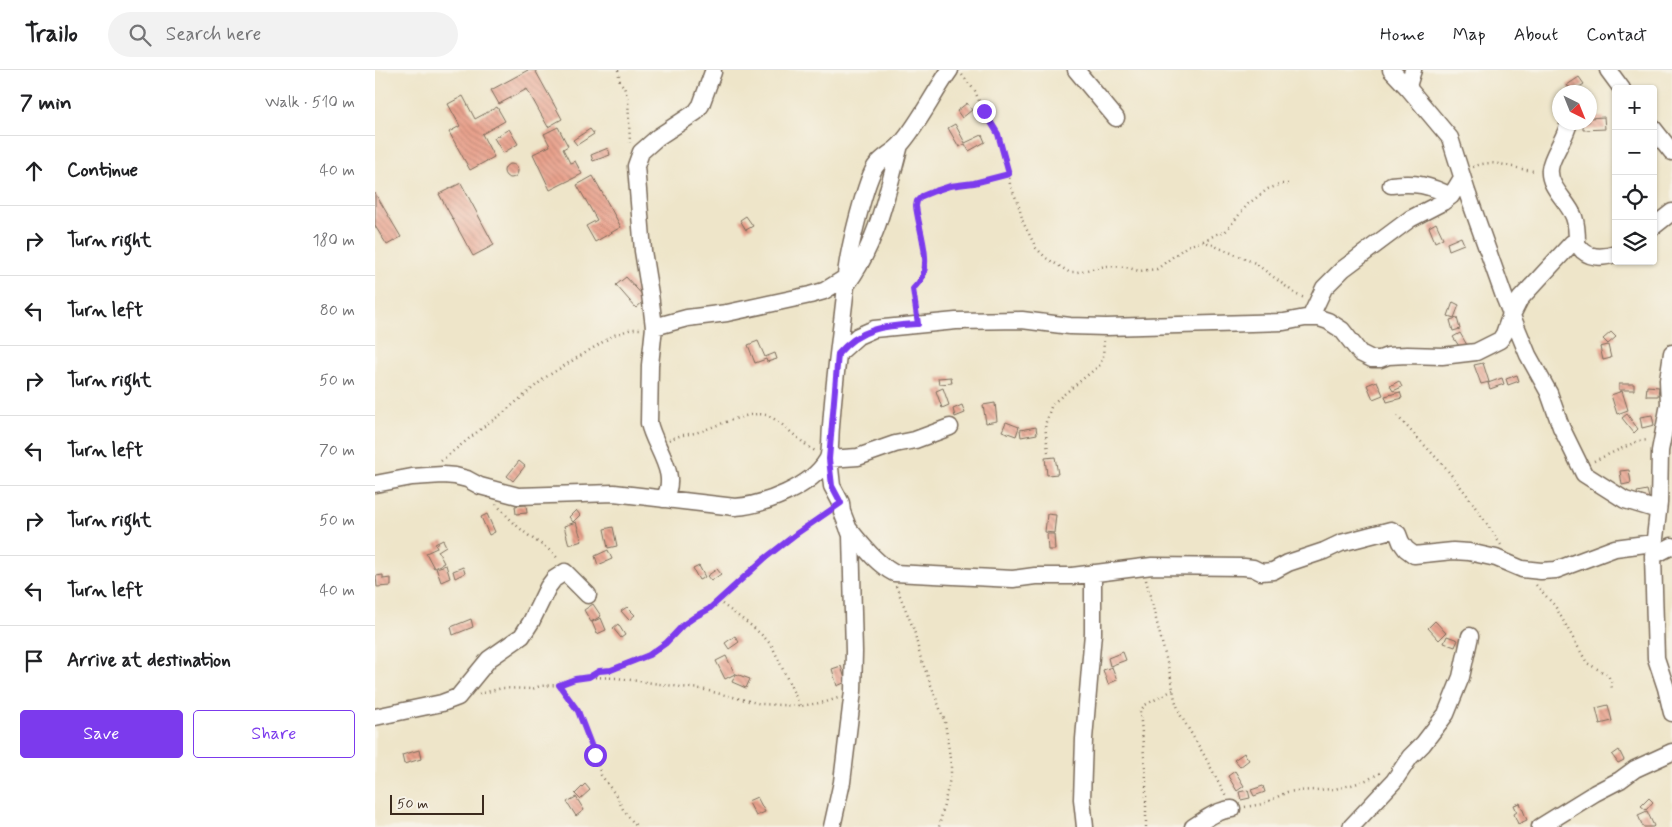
<!DOCTYPE html>
<meta charset="utf-8">
<style>
body{margin:0;font-family:Mynerve,sans-serif;background:#f2f2f2;color:#202124}
.controls{position:absolute;right:15px;top:15px;display:grid;overflow:hidden;border-radius:5px;box-shadow:0 1px 4px #0004}
.controls button{width:45px;height:45px;display:grid;place-items:center;padding:0;border:0;border-bottom:1px solid #e0e0e0;background:#fff;color:#202124;font:25px sans-serif}
.compass{position:absolute;left:1177px;top:15px;width:45px;height:45px;border-radius:50%;background:#fff;box-shadow:0 1px 4px #0004;rotate:137deg}
.scale{position:absolute;left:15px;bottom:12px;width:94px;box-sizing:border-box;padding-left:5px;border:2px solid #3b2a1e;border-top:0;font-size:14px;line-height:18px;white-space:nowrap;color:#3b2a1e;-webkit-text-stroke:4px #f7f3e8;paint-order:stroke}
.stop{position:absolute;width:15px;height:15px;margin:-11px;border:4px solid #7c3aed;border-radius:50%;background:#fff}
.stop.end{background:#7c3aed;border-color:#fff;box-shadow:0 1px 5px #0008}
.list{margin:0;padding:0;list-style:none}
h2{display:flex;justify-content:space-between;align-items:center;height:65px;margin:0;padding:0 20px;font-size:21px}
h2 small{font-size:16px;font-weight:400;color:#757577}
.list li{display:grid;grid-template-columns:32px 1fr auto;gap:15px;align-items:center;box-sizing:border-box;height:70px;padding:0 20px;border-top:1px solid #e0e0e0}
.list b{display:block;font-size:19px;white-space:nowrap}
.list em{font-size:16px;font-style:normal;color:#757577}
.actions{display:flex;gap:10px;padding:15px 20px}
.actions a{flex:1;padding:11px 0;border:1px solid #7c3aed;border-radius:5px;text-align:center;font-size:18px;color:#7c3aed}
.actions .main{background:#7c3aed;color:#fff}
.icon{flex:none;width:28px;height:28px;fill:none;stroke:currentColor;stroke-width:2;stroke-linecap:round;stroke-linejoin:round}
.map{position:relative;flex:none;width:1297px;height:757px;overflow:hidden}
header{display:flex;align-items:center;gap:30px;box-sizing:border-box;height:70px;padding:0 25px;background:#fff;border-bottom:1px solid #e0e0e0}
header strong{font-size:24px}
nav{display:flex;gap:28px;margin-inline-start:auto;font-size:18px}
.search{width:350px;height:45px;background:#f2f2f2;display:flex;align-items:center;gap:12px;box-sizing:border-box;padding:0 18px;border-radius:28px;color:#757577;font-size:19px}
main{display:flex}
aside{flex:1;background:#fff}
.map>svg:first-child{display:block}
.building{fill:url(#building-back-hatch)}
.lines{fill:none;stroke-linecap:round;stroke-linejoin:round}
.minor-casing{stroke:#7a6b5a;stroke-width:19}
.path{stroke:#7a6b5a;stroke-width:2.5;stroke-dasharray:1 4;stroke-linecap:butt}
.minor{stroke:#fff;stroke-width:16}
.route{stroke:#7c3aed;stroke-width:6}
</style>
<header>
<strong>Trailo</strong>
<div class="search"><svg class="icon" aria-label="search" viewBox="0 0 24 24"><circle cx="10" cy="10" r="6"/><path d="M15 15l6 6"/></svg>Search here</div>
<nav><a>Home</a><a>Map</a><a>About</a><a>Contact</a></nav>
</header>
<main>
<aside>
<h2>7 min<small>Walk · 510 m</small></h2>
<ul class="list">
<li><svg class="icon" aria-label="ahead" viewBox="0 0 24 24"><path d="M12 20V5M6 11l6-6 6 6"/></svg><div><b>Continue</b></div><em>40 m</em></li>
<li><svg class="icon" aria-label="right" viewBox="0 0 24 24"><path d="M7 20v-9h11M14 6l5 5-5 5"/></svg><div><b>Turn right</b></div><em>180 m</em></li>
<li><svg class="icon" aria-label="left" viewBox="0 0 24 24"><path d="M17 20v-9H6M10 6l-5 5 5 5"/></svg><div><b>Turn left</b></div><em>80 m</em></li>
<li><svg class="icon" aria-label="right" viewBox="0 0 24 24"><path d="M7 20v-9h11M14 6l5 5-5 5"/></svg><div><b>Turn right</b></div><em>50 m</em></li>
<li><svg class="icon" aria-label="left" viewBox="0 0 24 24"><path d="M17 20v-9H6M10 6l-5 5 5 5"/></svg><div><b>Turn left</b></div><em>70 m</em></li>
<li><svg class="icon" aria-label="right" viewBox="0 0 24 24"><path d="M7 20v-9h11M14 6l5 5-5 5"/></svg><div><b>Turn right</b></div><em>50 m</em></li>
<li><svg class="icon" aria-label="left" viewBox="0 0 24 24"><path d="M17 20v-9H6M10 6l-5 5 5 5"/></svg><div><b>Turn left</b></div><em>40 m</em></li>
<li><svg class="icon" aria-label="arrive" viewBox="0 0 24 24"><path d="M6 21V4h12l-3 4 3 4H6"/></svg><div><b>Arrive at destination</b></div></li>
</ul>
<div class="actions"><a class="main">Save</a><a>Share</a></div>
</aside>
<div class="map">
<svg width="1297" height="757" viewBox="0 0 1297 757">
<defs>
<pattern id="building-back-hatch" width="6" height="6" patternUnits="userSpaceOnUse" patternTransform="scale(1.25)"><rect width="6" height="6" fill="#e9a28d"/><path d="M-1 5l2 2M0 0l6 6M5-1l2 2" fill="none" stroke="#be8473"/></pattern>
</defs>
<rect width="100%" height="100%" fill="#f7f3e8"/>
<filter id="ink" filterUnits="userSpaceOnUse"><feTurbulence type="fractalNoise" baseFrequency=".02" numOctaves="2"/><feDisplacementMap in="SourceGraphic" scale="10" xChannelSelector="R" yChannelSelector="G"/><feConvolveMatrix kernelMatrix="1 2 1 2 8 2 1 2 1" color-interpolation-filters="sRGB"/></filter>
<filter id="wash" filterUnits="userSpaceOnUse"><feTurbulence type="fractalNoise" baseFrequency=".0096" numOctaves="4" result="noise"/><feDisplacementMap in="SourceGraphic" scale="20" xChannelSelector="R" yChannelSelector="G"/><feGaussianBlur stdDeviation="1.12" result="paint"/><feColorMatrix in="noise" values="0 0 0 0 0 0 0 0 0 0 0 0 0 0 0 0 0 1.4 0 .05"/><feComposite in="paint" operator="in"/></filter>
<g filter="url(#wash)">
<rect width="100%" height="100%" fill="#eee5c9"/>
<g id="blocks">
<path class="building" d="M 153,0 L 160,0 L 187,49 L 173,57 L 152,19 L 124,34 L 116,20 Z
M 1204,7 L 1209,14 L 1197,22 L 1192,15 Z
M 88,26 L 100,49 L 122,37 L 130,51 L 107,64 L 119,87 L 95,100 L 74,62 L 85,56 L 73,34 Z
M 592,33 L 597,40 L 587,48 L 582,41 Z
M 1229,47 L 1230,59 L 1208,60 L 1208,52 L 1214,52 L 1214,48 Z
M 580,54 L 590,73 L 607,65 L 610,72 L 594,81 L 590,74 L 584,77 L 573,58 Z
M 183,57 L 193,76 L 188,79 L 195,93 L 200,91 L 207,104 L 175,120 L 158,84 L 175,76 L 169,64 Z
M 134,59 L 143,74 L 128,83 L 119,68 Z
M 215,59 L 219,64 L 202,75 L 198,70 Z
M 233,78 L 235,85 L 218,91 L 216,85 Z
M129 101a7 7 0 1 1 14 0a7 7 0 1 1-14 0Z
M 218,106 L 246,157 L 220,172 L 211,156 L 222,150 L 202,115 Z
M 86,113 L 119,175 L 98,186 L 64,124 Z
M 0,123 L 26,167 L 12,175 L 0,156 Z
M 371,146 L 378,156 L 371,160 L 365,150 Z
M 1061,153 L 1068,168 L 1060,172 L 1054,157 Z
M 1086,167 L 1089,174 L 1074,180 L 1072,173 Z
M 251,207 L 271,229 L 261,238 L 241,215 Z
M 1078,232 L 1084,235 L 1079,248 L 1073,246 Z
M 1082,248 L 1085,259 L 1078,261 L 1075,250 Z
M 1236,262 L 1241,267 L 1233,274 L 1228,269 Z
M 1085,263 L 1092,275 L 1086,279 L 1078,267 Z
M 383,271 L 390,287 L 400,283 L 402,289 L 392,292 L 391,289 L 380,293 L 373,275 Z
M 1233,275 L 1236,288 L 1228,290 L 1225,277 Z
M 1108,293 L 1114,312 L 1106,314 L 1099,295 Z
M 1142,305 L 1144,311 L 1133,315 L 1131,309 Z
M 576,307 L 577,313 L 564,314 L 563,308 Z
M 1127,308 L 1129,314 L 1115,319 L 1113,313 Z
M 1002,311 L 1008,325 L 998,329 L 992,315 Z
M 1024,311 L 1027,317 L 1018,321 L 1015,316 Z
M 1244,314 L 1259,314 L 1259,320 L 1244,320 Z
M 1272,316 L 1284,317 L 1283,326 L 1271,326 Z
M 568,318 L 574,335 L 567,338 L 561,321 Z
M 1247,321 L 1253,340 L 1242,344 L 1236,325 Z
M 1025,322 L 1027,328 L 1012,332 L 1010,326 Z
M 620,333 L 622,351 L 611,353 L 608,335 Z
M 587,335 L 590,343 L 580,347 L 578,339 Z
M 1252,344 L 1263,359 L 1259,363 L 1247,348 Z
M 1277,345 L 1279,355 L 1267,358 L 1265,347 Z
M 631,352 L 644,357 L 641,366 L 627,361 Z
M 661,357 L 662,364 L 646,367 L 645,360 Z
M 680,387 L 683,404 L 672,405 L 670,388 Z
M 144,391 L 150,396 L 138,411 L 132,406 Z
M 1254,400 L 1256,413 L 1247,415 L 1245,401 Z
M 1272,420 L 1274,428 L 1264,431 L 1262,422 Z
M 151,435 L 152,443 L 141,444 L 140,436 Z
M 201,440 L 205,445 L 198,452 L 194,447 Z
M 112,444 L 120,462 L 114,465 L 106,447 Z
M 672,444 L 681,445 L 679,463 L 670,462 Z
M 201,452 L 207,471 L 194,475 L 189,456 Z
M 238,457 L 242,476 L 233,478 L 229,459 Z
M 672,464 L 679,464 L 680,480 L 673,480 Z
M 68,470 L 71,476 L 63,481 L 69,493 L 59,498 L 51,483 L 62,478 L 60,474 Z
M 233,480 L 237,489 L 223,495 L 220,486 Z
M 71,495 L 75,508 L 66,512 L 61,498 Z
M 324,496 L 330,507 L 324,510 L 318,499 Z
M 88,497 L 90,503 L 80,508 L 78,501 Z
M 342,499 L 346,504 L 336,511 L 332,506 Z
M 8,505 L 8,509 L 16,508 L 16,516 L 2,517 L 1,506 Z
M 218,534 L 226,546 L 216,552 L 209,540 Z
M 252,537 L 260,545 L 254,550 L 246,541 Z
M 226,548 L 231,560 L 222,564 L 217,552 Z
M 96,549 L 98,557 L 78,565 L 76,557 Z
M 1060,551 L 1071,563 L 1064,570 L 1053,558 Z
M 243,554 L 250,565 L 246,568 L 238,558 Z
M 360,566 L 364,572 L 354,579 L 350,573 Z
M 1072,566 L 1083,570 L 1080,577 L 1069,573 Z
M 748,582 L 751,590 L 735,596 L 733,588 Z
M 351,586 L 360,604 L 350,609 L 341,591 Z
M 466,596 L 471,612 L 462,616 L 457,599 Z
M 737,597 L 742,610 L 733,614 L 728,600 Z
M 361,604 L 375,609 L 371,618 L 357,612 Z
M 1233,635 L 1237,651 L 1225,654 L 1221,638 Z
M 44,680 L 46,689 L 29,694 L 27,685 Z
M 1244,680 L 1249,690 L 1243,693 L 1237,685 Z
M 869,683 L 874,690 L 865,697 L 859,690 Z
M 860,701 L 869,716 L 862,721 L 853,706 Z
M 210,714 L 215,720 L 205,729 L 200,724 Z
M 888,716 L 890,722 L 879,726 L 876,720 Z
M 873,720 L 875,728 L 866,730 L 864,722 Z
M 201,727 L 209,740 L 201,746 L 192,732 Z
M 382,727 L 390,742 L 381,746 L 373,731 Z
M 1274,728 L 1278,732 L 1271,740 L 1266,736 Z
M 1145,733 L 1152,750 L 1143,754 L 1139,744 L 1142,742 L 1139,735 Z
M 1272,741 L 1279,756 L 1278,757 L 1268,757 L 1263,745 Z"/>
</g>
</g>
<g filter="url(#ink)">
<use href="#blocks" fill-opacity="0" stroke="#7a6b5a" stroke-width="1"/>
<g class="lines">
<defs>
<path id="minor" d="M 701,0 L 741,48
M 1016,0 L 1034,19 L 1075,68 L 1092,122 L 1130,229 L 1153,285 L 1174,323 L 1186,357 L 1209,404 L 1250,430 L 1283,440
M 1233,0 L 1247,19
M 1034,19 L 1034,13 L 1038,0
M 1194,52 C 1191,68 1176,86 1175,99 C 1173,117 1193,131 1199,147 C 1202,155 1202,165 1202,173
M 1278,58 L 1297,82
M 1016,115 C 1041,112 1054,115 1076,126
M 1278,157 L 1297,142
M 472,214 C 502,174 512,123 525,75
M 1137,245 L 1145,229 L 1197,173 L 1200,172 C 1203,175 1205,178 1208,181 C 1217,189 1231,187 1241,184
M 935,248 L 949,218 L 968,199 L 1035,149 L 1068,132 L 1076,126 L 1087,108
M 279,257 L 312,248 L 352,243 L 435,225 L 449,221 L 470,208
M 1297,283 L 1293,310 L 1294,334 L 1285,381 L 1284,433 L 1278,486 L 1281,588 L 1291,618 L 1297,643
M 463,284 L 483,266 L 499,259 L 581,251 L 647,250 L 695,256 L 731,257 L 909,252 L 930,248 L 944,248 L 953,251 L 967,260 L 985,283 L 997,289 L 1005,289 L 1013,286 L 1032,285 L 1067,286 L 1101,282 L 1125,270 L 1129,264 L 1136,244
M 0,414 L 37,407 L 68,405 L 80,406 L 92,409 L 105,416 L 143,426 L 239,423 L 360,437 C 389,435 436,417 452,390 C 456,384 455,365 456,357 C 459,310 466,263 471,216 C 468,197 490,114 500,97 C 507,87 518,83 526,74 C 545,52 558,24 575,0
M 288,429 C 306,406 279,377 274,353 L 275,295 L 279,257 L 275,224 L 268,181 L 261,96 L 266,82 L 283,67 L 321,42 L 326,35 L 338,2
M 473,458 C 487,474 499,492 519,503 L 638,509 L 660,506 L 697,506 L 777,496 L 869,497 L 878,498 L 886,502 L 898,501 L 913,493 L 949,481 L 966,473 L 1016,460 L 1023,464 L 1026,472 L 1031,479 L 1039,485 L 1078,481 L 1094,482 L 1121,488 L 1147,499 L 1166,501 L 1181,500 L 1240,478 L 1278,473
M 1278,486 L 1297,476
M 0,647 L 67,633 L 83,627 L 114,589 L 147,566 L 156,552 L 173,517 L 179,509 L 190,502 L 213,525
M 457,757 L 467,712 L 478,621 L 479,582 L 476,465 L 467,442 L 466,433 L 457,416 L 454,389 L 483,387 L 520,374 L 540,370 L 575,357
M 710,757 L 707,729 L 709,669 L 718,563 L 718,503
M 818,757 C 831,749 842,740 857,739
M 976,757 L 1019,711 L 1035,687 L 1048,674 L 1071,644 L 1086,607 L 1095,566
M 1165,757 L 1220,723 L 1245,710 L 1260,699 L 1297,682"/>
</defs>
<use href="#minor" class="minor-casing"/>
<path class="path" d="M 243,0 L 245,12 L 249,17 L 253,29 L 255,73
M 587,5 L 600,21 L 606,36 L 623,64 L 634,104 L 635,115 L 643,133 L 648,152 L 661,178 L 671,188 L 694,202 L 702,202 L 731,196 L 751,197 L 764,201 L 782,199 L 812,176 L 828,171 L 880,193 L 922,225 L 930,228
M 1098,97 C 1119,87 1139,100 1161,101
M 828,171 L 842,164 L 850,162 L 873,134 L 893,119 L 907,114 L 915,114
M 542,240 L 539,219 L 548,206 L 549,192 L 545,154 L 542,141 L 542,131 C 556,117 580,116 599,113 C 611,110 623,107 634,104
M 1022,346 L 1070,397 L 1092,425 L 1126,475
M 294,370 C 304,365 309,365 320,363 C 338,358 374,340 391,345 C 405,349 426,374 442,382
M 673,382 L 670,355 L 677,334 L 725,295 L 728,287 L 729,271
M 66,391 L 111,355 L 128,343 L 171,307 L 239,265 L 257,259 L 265,259
M 1219,391 L 1263,371 L 1274,370
M 121,434 C 131,445 141,456 153,465 C 164,474 175,478 184,490
M 771,510 L 796,608 L 800,630 L 806,646 L 829,685 L 851,726
M 1161,515 L 1180,536 L 1212,593 L 1233,605 L 1236,612 L 1237,620
M 521,516 L 539,560 L 545,586 L 570,652 L 576,695 L 576,704 L 564,757
M 343,531 L 378,557 L 390,568 L 397,576 L 425,636
M 215,607 L 242,608 L 306,617 L 326,619 L 386,634 L 425,636 L 451,632 L 463,628
M 184,615 L 203,641 L 220,685 L 226,705 L 240,724 L 249,741 L 262,757
M 104,624 L 127,618 L 157,619 L 165,616 L 184,615 L 200,609 L 214,607 L 224,601 L 236,600 L 274,585 L 291,573 L 309,555 L 321,546 L 334,539 L 389,489 L 421,464 L 453,441
M 870,737 L 888,734 L 912,722 L 920,721 L 960,719 L 980,714 L 994,709 L 1008,701
M 771,757 L 771,708 L 765,641 L 770,635 L 798,620"/>
<use href="#minor" class="minor"/>
</g>
</g>
<g class="lines" filter="url(#ink)">
<path class="route" d="M 220,685 L 203,641 L 184,615 L 200,609 L 214,607 L 224,601 L 236,600 L 274,585 L 291,573 L 308,555 L 321,546 L 334,539 L 389,489 L 421,464 L 466,433 L 457,416 L 454,389 L 463,284 C 486,257 510,256 543,254 L 538,219 C 541,215 546,211 548,206 C 555,186 543,156 541,136 L 542,131 L 547,126 L 557,122 L 575,116 L 599,113 L 634,104 L 623,64 L 609,41"/>
</g>
</svg>
<div class="controls">
<button>+</button>
<button>−</button>
<button><svg class="icon" aria-label="locate" viewBox="0 0 24 24"><circle cx="12" cy="12" r="6"/><path d="M12 2v4M12 18v4M2 12h4M18 12h4"/></svg></button>
<button><svg class="icon" aria-label="layers" viewBox="0 0 24 24"><path d="M12 4l9 5-9 5-9-5zM3 14l9 5 9-5"/></svg></button>
</div>
<svg class="compass" viewBox="-18 -18 36 36"><path d="M0-13l5 13h-10z" fill="#e53935"/><path d="M0 13l5-13h-10z" fill="#757577"/></svg>
<div class="scale">50 m</div>
<div class="stop" style="left:220px;top:685px"></div>
<div class="stop end" style="left:609px;top:41px"></div>
</div>
</main>
